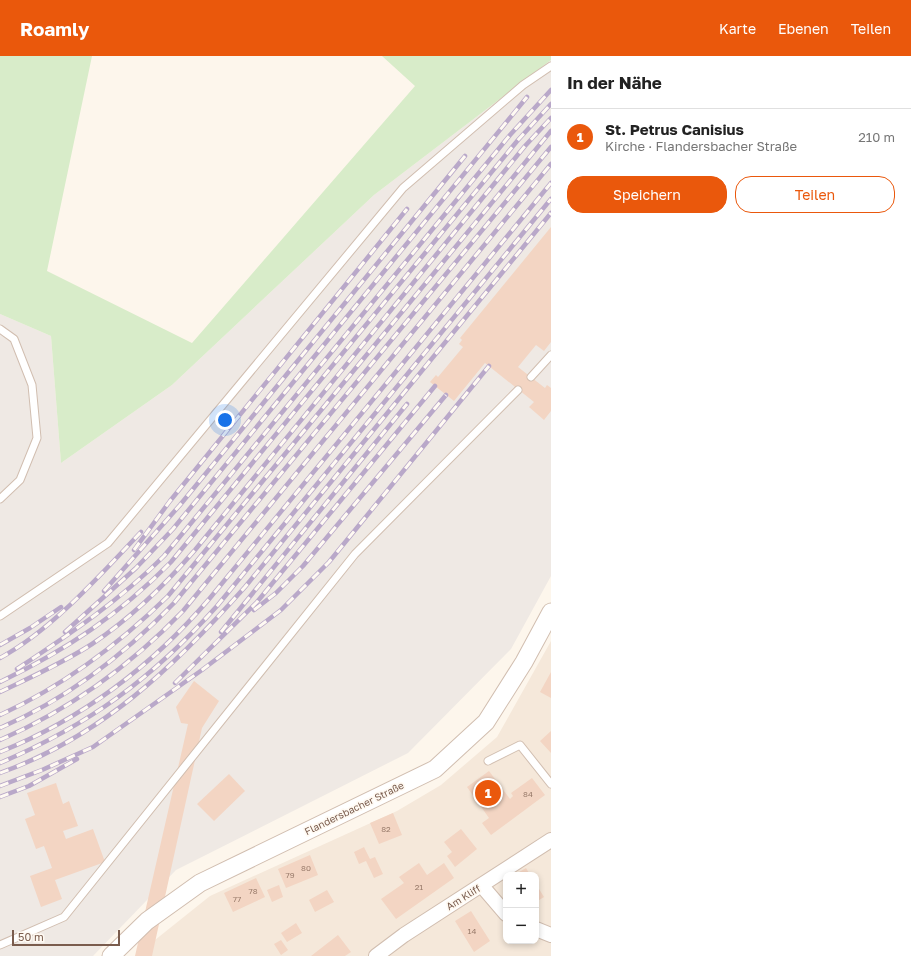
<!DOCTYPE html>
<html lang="de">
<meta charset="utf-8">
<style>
body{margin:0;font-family:"Golos Text",sans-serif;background:#f2f2f2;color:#222}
.controls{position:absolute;right:12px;bottom:12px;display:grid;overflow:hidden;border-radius:8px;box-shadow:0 2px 6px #0003}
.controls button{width:36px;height:36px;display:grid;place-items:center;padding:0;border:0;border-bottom:1px solid #e0e0e0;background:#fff;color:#222;font:20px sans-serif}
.scale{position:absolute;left:12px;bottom:10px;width:108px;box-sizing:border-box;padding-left:4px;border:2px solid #7a5c4d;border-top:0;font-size:11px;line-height:14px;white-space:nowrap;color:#7a5c4d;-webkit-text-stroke:3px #fffaf3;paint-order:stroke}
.you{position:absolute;left:225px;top:364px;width:14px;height:14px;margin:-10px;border:3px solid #fff;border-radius:50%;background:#1a73e8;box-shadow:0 0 0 6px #1a73e833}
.badge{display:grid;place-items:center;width:26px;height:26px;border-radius:50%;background:#ea580c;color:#fff;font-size:13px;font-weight:700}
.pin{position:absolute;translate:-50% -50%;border:2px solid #fff;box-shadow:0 1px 4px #0006}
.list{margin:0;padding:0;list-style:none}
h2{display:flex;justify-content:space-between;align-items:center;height:52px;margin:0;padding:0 16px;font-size:17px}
h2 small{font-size:13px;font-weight:400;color:#767676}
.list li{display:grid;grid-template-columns:26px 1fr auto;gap:12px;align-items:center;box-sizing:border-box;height:56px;padding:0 16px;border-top:1px solid #e0e0e0}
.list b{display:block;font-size:15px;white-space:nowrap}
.list p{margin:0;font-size:13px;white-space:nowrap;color:#767676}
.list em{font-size:13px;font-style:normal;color:#767676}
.actions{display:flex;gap:8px;padding:12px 16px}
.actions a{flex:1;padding:9px 0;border:1px solid #ea580c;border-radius:16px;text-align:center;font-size:14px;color:#ea580c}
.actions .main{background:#ea580c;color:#fff}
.map{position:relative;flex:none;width:551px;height:900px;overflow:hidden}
header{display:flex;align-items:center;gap:24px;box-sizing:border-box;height:56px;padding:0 20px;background:#ea580c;color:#fff}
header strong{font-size:19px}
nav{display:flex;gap:22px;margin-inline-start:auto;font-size:14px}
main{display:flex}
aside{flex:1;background:#fff}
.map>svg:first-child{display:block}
.residential{fill:#f5e8da;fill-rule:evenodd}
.industrial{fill:#efe9e4}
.green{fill:#d8ecc9}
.building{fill:#f3d5c3}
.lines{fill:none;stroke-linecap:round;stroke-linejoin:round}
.service-casing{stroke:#d1beb0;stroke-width:9}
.minor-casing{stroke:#d1beb0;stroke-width:16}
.tertiary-casing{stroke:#d1beb0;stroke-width:19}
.service{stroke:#fff;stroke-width:7}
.minor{stroke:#fff;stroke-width:14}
.tertiary{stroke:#fff;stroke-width:17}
.rail-casing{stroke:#b9a8c9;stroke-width:4.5}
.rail{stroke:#fffaf3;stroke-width:3;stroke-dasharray:9;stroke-linecap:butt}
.labels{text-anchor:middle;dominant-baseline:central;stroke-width:3.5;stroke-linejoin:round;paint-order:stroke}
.number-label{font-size:8px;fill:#987a6a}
.street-label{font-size:10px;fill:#7a5c4d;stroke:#fffaf3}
</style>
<header>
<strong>Roamly</strong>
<nav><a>Karte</a><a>Ebenen</a><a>Teilen</a></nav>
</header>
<main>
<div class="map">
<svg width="551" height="900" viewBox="0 0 551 900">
<rect width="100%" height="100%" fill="#fdf6ec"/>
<path class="residential" d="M 551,585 L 551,900 L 135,900 L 210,840 L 397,755 L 441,729 L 497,681 ZM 506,819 L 536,819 L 536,885 L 506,885 Z"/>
<path class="industrial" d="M 551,4 L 551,520 L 511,593 L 408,697 L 176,814 L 93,900 L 0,900 L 0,258 L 51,280 L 61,407 L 172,329 L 374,139 Z"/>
<path class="green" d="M 0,0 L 92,0 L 47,215 L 192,287 L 415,30 L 382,0 L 551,0 L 551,4 L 374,139 L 172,329 L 61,407 L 51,280 L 0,258 Z"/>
<path class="building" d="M 551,171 L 551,286 L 544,295 L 536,289 L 518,311 L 545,332 L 547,329 L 551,332 L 551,355 L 544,364 L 529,351 L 534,346 L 485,307 L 454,345 L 430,326 L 436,319 L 438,321 L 463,291 L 459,288 L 462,284 L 460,282 Z
M 551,616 L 551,642 L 540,636 Z
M 194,625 L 219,645 L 202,672 L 152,900 L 135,900 L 188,668 L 181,667 L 176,651 Z
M 551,675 L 551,697 L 540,685 Z
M 489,715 L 510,743 L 513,740 L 511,737 L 532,722 L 545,739 L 491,779 L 482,767 L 489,762 L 467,731 Z
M 229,718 L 245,735 L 214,765 L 197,748 Z
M 56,727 L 63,748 L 69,745 L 78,770 L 63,775 L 66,783 L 93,773 L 105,806 L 55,824 L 62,843 L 41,851 L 30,820 L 52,812 L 44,790 L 36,793 L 25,763 L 35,759 L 27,737 Z
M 393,757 L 402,779 L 379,788 L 370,767 Z
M 461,773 L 477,793 L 455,811 L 447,800 L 452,796 L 444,786 Z
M 364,791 L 370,803 L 375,801 L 383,818 L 374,822 L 366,805 L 359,808 L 354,796 Z
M 310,799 L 318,819 L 286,832 L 278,813 Z
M 419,807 L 427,819 L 444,807 L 454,822 L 396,863 L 381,843 L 404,827 L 399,821 Z
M 526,812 L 530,819 L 514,819 Z
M 256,822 L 265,841 L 233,856 L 224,837 Z
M 536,828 L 544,841 L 536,846 Z
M 279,829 L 283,841 L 272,846 L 267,834 Z
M 327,834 L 334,846 L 315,856 L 309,844 Z
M 471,855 L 490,885 L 474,896 L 455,865 Z
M 296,867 L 302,877 L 287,886 L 281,877 Z
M 338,879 L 351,896 L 345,900 L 311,900 Z
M 281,884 L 288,894 L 281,899 L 274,888 Z"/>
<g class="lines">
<defs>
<path id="service" d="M 0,273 L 14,283 L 32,329 L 37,382 L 20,424 L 0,443
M 531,321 L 551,299
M 0,560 L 108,487 L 403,132 L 523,29 L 551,10
M 488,705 L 520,689 L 551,728
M 0,889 L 64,861 L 355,498 L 518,334"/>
<path id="minor" d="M 482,830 L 506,858
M 536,873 L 551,879
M 376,900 L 404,879 L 551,784"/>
<path id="tertiary" d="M 111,900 L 147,865 L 200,827 L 435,713 L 486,666 L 524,606 L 551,556"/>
</defs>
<use href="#service" class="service-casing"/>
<use href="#minor" class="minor-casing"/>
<use href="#tertiary" class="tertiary-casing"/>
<use href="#service" class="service"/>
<use href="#minor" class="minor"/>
<use href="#tertiary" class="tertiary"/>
<defs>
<path id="rail" d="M 134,494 L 170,445 L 407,153
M 104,535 L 180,449 L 465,100
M 254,554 L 276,537 L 303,510 L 446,339
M 65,576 L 136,512 L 173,473 L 527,41
M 221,576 L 407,348
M 0,589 L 30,572 L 61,551
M 0,602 C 52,574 100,519 141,476
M 17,613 C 70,578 119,545 164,500 L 510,79 L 551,34
M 0,626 C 66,594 119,559 171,506 L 518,84 L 551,48
M 175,627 L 257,546 L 435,330
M 0,636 C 31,621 63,607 92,588 C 131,562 164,530 195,494 L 525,90 L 551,62
M 0,659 C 63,630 118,589 168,540 L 551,75
M 0,672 C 67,643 124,599 174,547 L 551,91
M 0,684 C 71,653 130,610 183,555 L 551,108
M 0,696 C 84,662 152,610 210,542 L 551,127
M 0,707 C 89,669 153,622 217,550 L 551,143
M 0,717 C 101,681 175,610 245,531 L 551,157
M 0,730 L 42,714 L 93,691 L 202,614 L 281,554 L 329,506 L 489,310
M 0,741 L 29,730 L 77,703"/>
</defs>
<use href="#rail" class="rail-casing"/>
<use href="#rail" class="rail"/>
</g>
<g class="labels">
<g class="number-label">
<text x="528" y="738">84</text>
<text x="386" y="773">82</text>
<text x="306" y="812">80</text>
<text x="290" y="819">79</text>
<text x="419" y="831">21</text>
<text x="253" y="835">78</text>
<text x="237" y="843">77</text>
<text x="472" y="875">14</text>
</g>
<g class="street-label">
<text transform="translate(354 752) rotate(-26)">Flandersbacher Straße</text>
<text transform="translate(463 841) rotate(-32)">Am Kliff</text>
</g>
</g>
</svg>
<div class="controls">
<button>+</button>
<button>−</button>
</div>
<div class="scale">50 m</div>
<div class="you"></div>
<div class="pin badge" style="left:488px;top:737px">1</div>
</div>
<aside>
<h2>In der Nähe<small></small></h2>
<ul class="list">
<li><span class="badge">1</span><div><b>St. Petrus Canisius</b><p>Kirche · Flandersbacher Straße</p></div><em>210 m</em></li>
</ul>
<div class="actions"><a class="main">Speichern</a><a>Teilen</a></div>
</aside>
</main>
